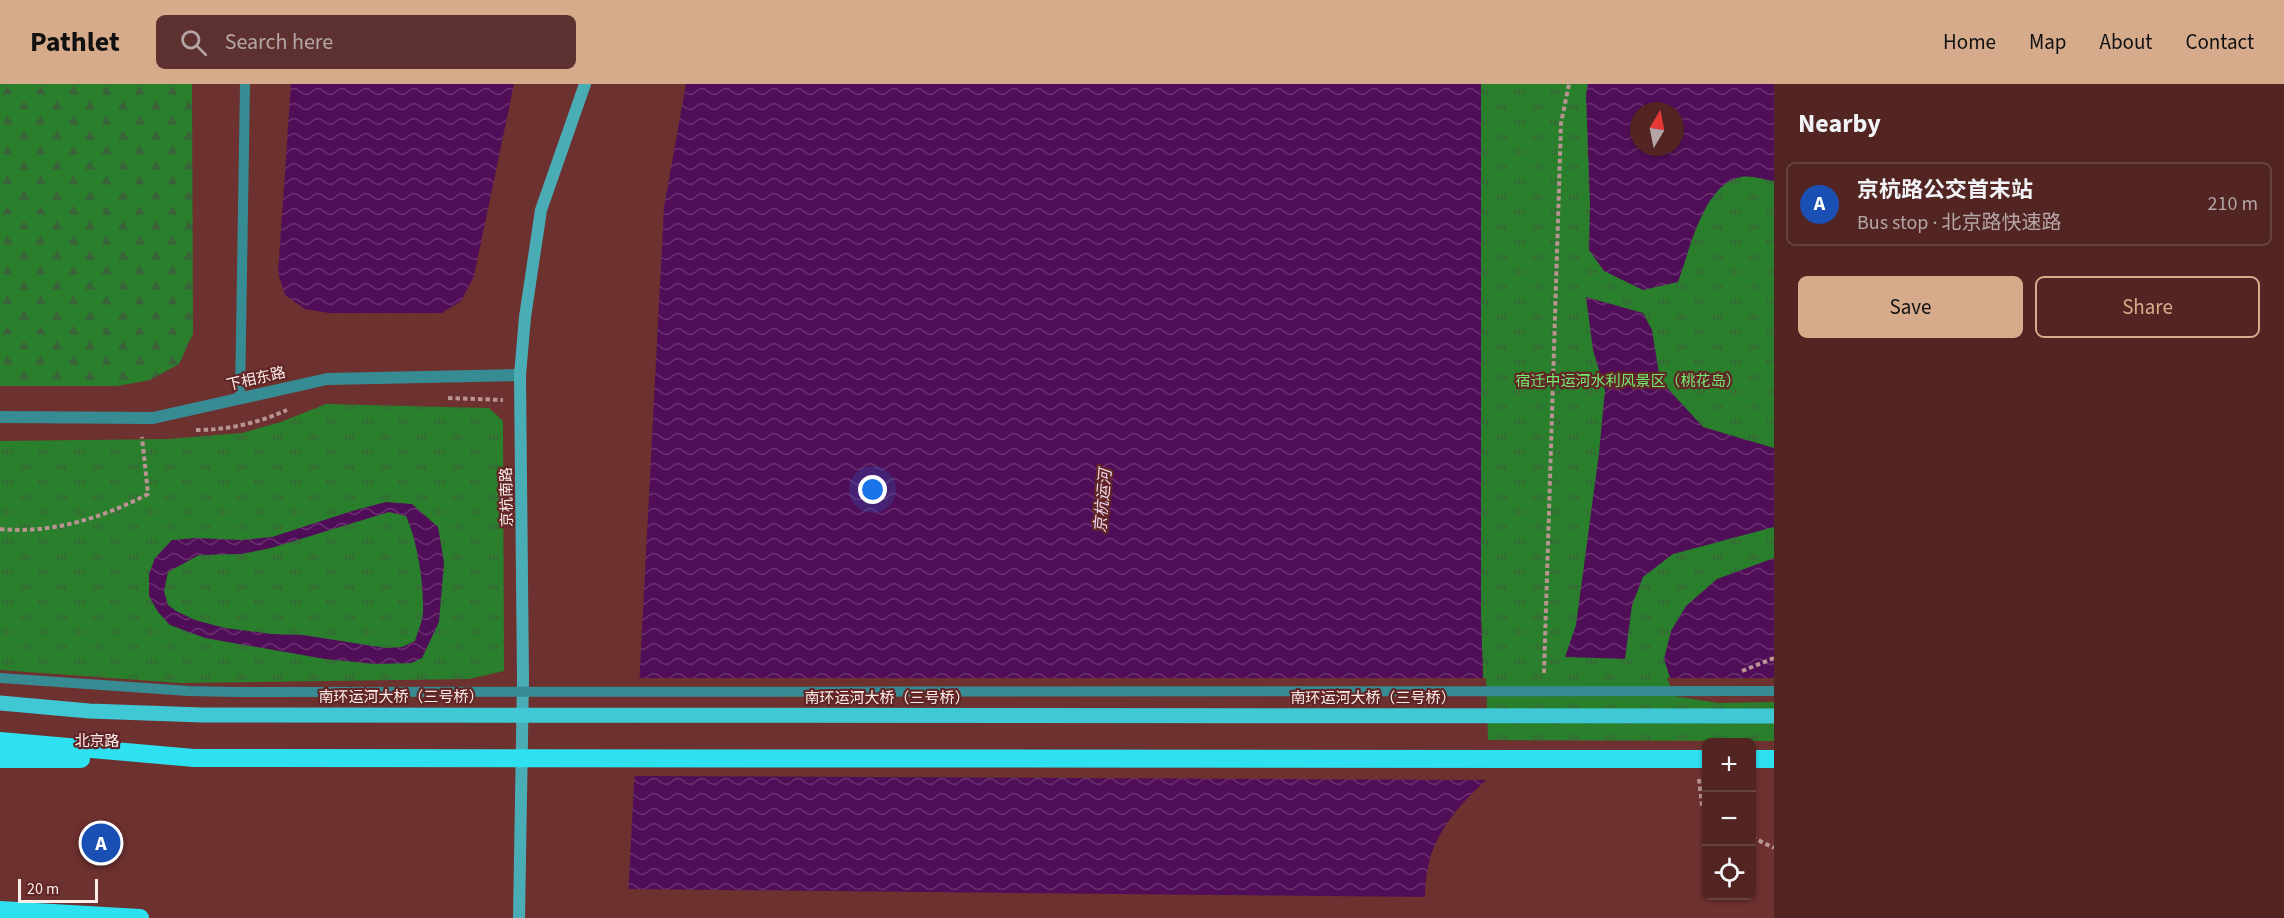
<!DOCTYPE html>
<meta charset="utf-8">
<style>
body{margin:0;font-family:"Source Sans 3","Noto Sans SC",sans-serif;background:#5c3130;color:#f1f3f6}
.controls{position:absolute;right:18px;bottom:18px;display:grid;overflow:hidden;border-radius:9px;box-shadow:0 2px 4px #0004}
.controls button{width:54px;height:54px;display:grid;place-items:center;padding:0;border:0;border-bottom:2px solid #684241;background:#522523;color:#f1f3f6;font:30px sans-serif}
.compass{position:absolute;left:1630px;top:18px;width:54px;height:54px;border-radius:50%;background:#522523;box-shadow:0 2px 4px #0004;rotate:10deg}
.scale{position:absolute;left:18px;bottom:15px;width:80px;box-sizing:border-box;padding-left:6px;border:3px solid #fcedeb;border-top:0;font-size:16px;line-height:21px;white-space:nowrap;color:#fcedeb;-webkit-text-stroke:4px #612625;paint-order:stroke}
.you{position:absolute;left:873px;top:406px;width:21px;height:21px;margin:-15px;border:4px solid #fff;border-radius:50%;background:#1a73e8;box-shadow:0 0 0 9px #1a73e833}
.badge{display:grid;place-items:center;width:39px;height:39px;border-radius:50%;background:#d6ab8b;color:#fff;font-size:20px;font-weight:700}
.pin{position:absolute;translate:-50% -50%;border:3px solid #fff;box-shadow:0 2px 6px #0006}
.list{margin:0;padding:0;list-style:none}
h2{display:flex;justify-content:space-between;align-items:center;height:78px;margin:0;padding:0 24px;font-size:26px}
h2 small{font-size:20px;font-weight:400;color:#b5a5a6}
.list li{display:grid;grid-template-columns:39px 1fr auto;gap:18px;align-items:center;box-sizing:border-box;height:84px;margin:0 12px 12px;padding:0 12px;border:2px solid #684241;border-radius:9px}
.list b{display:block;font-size:22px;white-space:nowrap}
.list p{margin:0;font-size:20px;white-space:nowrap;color:#b5a5a6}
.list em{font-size:20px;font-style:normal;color:#b5a5a6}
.actions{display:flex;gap:12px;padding:18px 24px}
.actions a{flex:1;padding:14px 0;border:2px solid #d6ab8b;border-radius:9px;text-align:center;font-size:21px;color:#d6ab8b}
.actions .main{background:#d6ab8b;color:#111}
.icon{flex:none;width:33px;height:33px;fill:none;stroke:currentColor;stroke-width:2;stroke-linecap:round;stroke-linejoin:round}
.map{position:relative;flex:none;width:1774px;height:834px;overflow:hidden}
header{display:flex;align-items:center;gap:36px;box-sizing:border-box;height:84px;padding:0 30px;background:#d6ab8b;color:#111}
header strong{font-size:28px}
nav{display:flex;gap:33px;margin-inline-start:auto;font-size:21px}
.search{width:420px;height:54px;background:#5c3130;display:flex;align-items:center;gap:15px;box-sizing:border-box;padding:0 21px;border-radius:9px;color:#b5a5a6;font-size:22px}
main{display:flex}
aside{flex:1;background:#522523}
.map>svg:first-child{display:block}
.forest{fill:url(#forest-firs)}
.park{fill:url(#park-tufts);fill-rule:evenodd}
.water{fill:url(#water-waves);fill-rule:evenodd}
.pier{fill:#6d312f}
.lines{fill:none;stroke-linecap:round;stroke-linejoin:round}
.path{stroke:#b99492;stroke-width:4;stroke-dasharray:4.5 3;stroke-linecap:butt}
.lane{stroke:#378c94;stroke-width:10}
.street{stroke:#378c94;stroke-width:12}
.secondary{stroke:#4aadb6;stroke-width:12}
.highway{stroke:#2de1f0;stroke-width:18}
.lane-bridge{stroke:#378c94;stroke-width:10}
.primary-bridge{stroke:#40c8d4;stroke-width:15}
.highway-bridge{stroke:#2de1f0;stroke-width:18}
.labels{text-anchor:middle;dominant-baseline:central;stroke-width:4.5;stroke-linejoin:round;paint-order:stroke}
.street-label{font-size:15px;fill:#fcedeb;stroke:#612625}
.park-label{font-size:15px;fill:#73ed74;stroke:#612625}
.water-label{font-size:16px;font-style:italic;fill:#efd9f0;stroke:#612625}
</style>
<header>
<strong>Pathlet</strong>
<div class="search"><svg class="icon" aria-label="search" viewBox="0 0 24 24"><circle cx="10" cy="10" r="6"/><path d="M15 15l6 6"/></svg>Search here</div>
<nav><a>Home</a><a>Map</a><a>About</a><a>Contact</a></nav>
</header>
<main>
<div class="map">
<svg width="1774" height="834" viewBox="0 0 1774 834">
<defs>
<pattern id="forest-firs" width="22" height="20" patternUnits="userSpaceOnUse" patternTransform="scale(1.5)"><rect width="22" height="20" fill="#297f2c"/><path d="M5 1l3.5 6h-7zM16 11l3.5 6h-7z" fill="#3a6339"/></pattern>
<pattern id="park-tufts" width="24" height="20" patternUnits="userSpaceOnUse" patternTransform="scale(1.5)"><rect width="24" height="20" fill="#297f2c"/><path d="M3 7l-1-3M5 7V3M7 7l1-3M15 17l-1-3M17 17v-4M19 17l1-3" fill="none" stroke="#3a6339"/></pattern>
<pattern id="water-waves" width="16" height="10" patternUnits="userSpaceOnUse" patternTransform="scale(1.5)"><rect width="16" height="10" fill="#510e58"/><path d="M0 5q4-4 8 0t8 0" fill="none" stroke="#6b3170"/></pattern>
</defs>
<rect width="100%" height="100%" fill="#6d312f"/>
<path class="forest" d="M 0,0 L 192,0 L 193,250 L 179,280 L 150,296 L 117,302 L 0,302 Z"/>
<path class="park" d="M 1481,0 L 1774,0 L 1774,657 L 1485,656 L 1481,531 ZM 1639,27 L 1675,27 L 1675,63 L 1639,63 Z
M 326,320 L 489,324 L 503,337 L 504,587 L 469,595 L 180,599 L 0,586 L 0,357 L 168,355 L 242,349 L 281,338 Z"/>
<path class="water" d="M 291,0 L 514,0 L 474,192 L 461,217 L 442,229 L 329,229 L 305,225 L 285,211 L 278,189 Z
M 686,0 L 1481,0 L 1481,531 L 1485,656 L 1495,688 C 1466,714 1436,743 1428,783 C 1425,797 1425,812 1424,826 L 627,834 L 664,123 Z
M 1588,0 L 1774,0 L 1774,97 C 1765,96 1751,91 1741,93 C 1703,100 1690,166 1678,198 L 1643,206 L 1604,187 L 1589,166 L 1590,121 L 1586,10 ZM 1639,27 L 1675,27 L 1675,63 L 1639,63 Z
M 1586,213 L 1643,229 L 1652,246 L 1660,296 L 1703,343 L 1774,364 L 1774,443 L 1673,470 L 1643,493 L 1632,521 L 1625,575 L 1565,573 L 1576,541 L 1599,369 L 1605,306 L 1593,266 Z
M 386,418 L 412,420 L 438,443 L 444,478 L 439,538 L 422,574 L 411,579 L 376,580 L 325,575 L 205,554 L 170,541 L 158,528 L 149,512 L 149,490 L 155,474 L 172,456 L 196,454 L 242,456 L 272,453 L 352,427 ZM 389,428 L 406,432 C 418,459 424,500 423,530 C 422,539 417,549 415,557 L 402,563 L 386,564 L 303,551 L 272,550 L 225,544 L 195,536 L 176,527 L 168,521 L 164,507 L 168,488 L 199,471 L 242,470 L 271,464 Z
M 1774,474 L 1774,615 L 1675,610 L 1664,575 L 1671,547 L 1686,522 L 1717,495 Z"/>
<path class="pier" d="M 636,594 L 1486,594 L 1488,655 L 1498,688 L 1491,696 L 631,692 Z
M 1667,594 L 1774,594 L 1774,618 L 1718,619 L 1674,612 Z
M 625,805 L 1428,813 L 1428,834 L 624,834 Z"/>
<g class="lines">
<path class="path" d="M 448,314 L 503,316
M 196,346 C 228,346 258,339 287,326
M 0,445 C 52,450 102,434 148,410 L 142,353
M 1742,587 L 1774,574
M 1544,589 L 1561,39 L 1569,0
M 1699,695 L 1702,722 L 1706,725
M 1752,753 L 1774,764"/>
<path class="lane" d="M 240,314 L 245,0"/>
<path class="street" d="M 0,333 L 153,334 L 327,295 L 520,291"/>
<path class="secondary" d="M 519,834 L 523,595 L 520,291 L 525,233 L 541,126 L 585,0"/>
<path class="highway" d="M 0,657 L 194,674
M 0,675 L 81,675
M 1752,675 L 1774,675
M 0,826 L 140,834"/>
<path class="lane-bridge" d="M 0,594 L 189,607 L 235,608 L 1774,607"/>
<path class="primary-bridge" d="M 0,619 L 89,627 L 202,631 L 1774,632"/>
<path class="highway-bridge" d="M 194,674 L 1706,675"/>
</g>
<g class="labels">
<g class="street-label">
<text transform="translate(256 295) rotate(-13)">下相东路</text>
<text transform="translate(507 413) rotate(-91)">京杭南路</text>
<text x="401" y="613">南环运河大桥（三号桥）</text>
<text x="887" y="614">南环运河大桥（三号桥）</text>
<text x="1373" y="614">南环运河大桥（三号桥）</text>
<text x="97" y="657">北京路</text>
</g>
<g class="park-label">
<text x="1628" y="297">宿迁中运河水利风景区（桃花岛）</text>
</g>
<g class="water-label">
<text transform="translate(1103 417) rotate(-85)">京杭运河</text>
</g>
</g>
</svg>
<div class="controls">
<button>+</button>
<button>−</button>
<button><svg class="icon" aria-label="locate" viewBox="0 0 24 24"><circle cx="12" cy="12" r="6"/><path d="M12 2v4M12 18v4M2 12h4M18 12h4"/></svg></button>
</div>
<svg class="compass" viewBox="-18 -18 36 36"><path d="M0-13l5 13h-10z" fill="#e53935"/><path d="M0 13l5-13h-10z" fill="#b5a5a6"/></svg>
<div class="scale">20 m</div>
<div class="you"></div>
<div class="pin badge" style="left:101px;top:759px;background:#1a4fb4">A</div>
</div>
<aside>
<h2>Nearby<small></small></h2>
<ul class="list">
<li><span class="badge" style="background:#1a4fb4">A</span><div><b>京杭路公交首末站</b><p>Bus stop · 北京路快速路</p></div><em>210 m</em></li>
</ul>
<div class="actions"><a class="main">Save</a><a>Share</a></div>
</aside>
</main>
